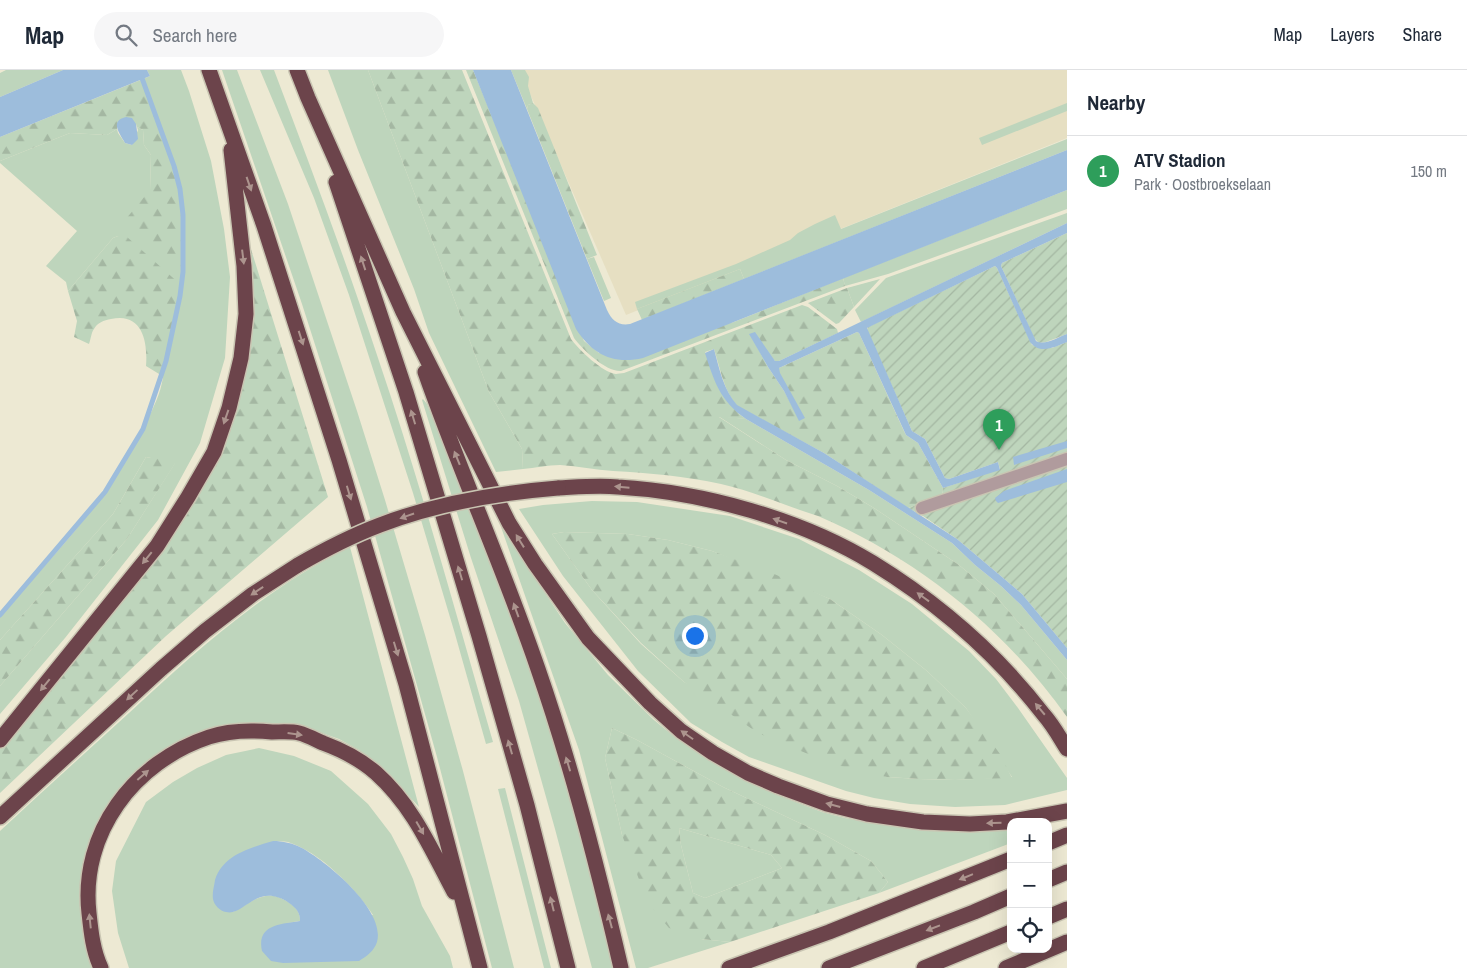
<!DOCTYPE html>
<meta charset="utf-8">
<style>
body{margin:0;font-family:"Archivo Narrow",sans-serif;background:#f6f6f7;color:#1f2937}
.controls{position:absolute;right:15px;bottom:15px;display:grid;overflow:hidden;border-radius:10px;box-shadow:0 5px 20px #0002}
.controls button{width:45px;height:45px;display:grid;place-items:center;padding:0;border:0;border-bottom:1px solid #e0e1e3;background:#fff;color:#1f2937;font:25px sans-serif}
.you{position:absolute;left:694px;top:565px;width:18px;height:18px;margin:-12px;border:4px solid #fff;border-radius:50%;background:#1a73e8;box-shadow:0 0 0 8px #1a73e833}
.badge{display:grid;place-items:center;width:32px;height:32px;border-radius:50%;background:#c33e82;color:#fff;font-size:16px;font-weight:700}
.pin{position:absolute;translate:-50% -41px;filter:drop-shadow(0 1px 2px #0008)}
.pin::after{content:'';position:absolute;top:26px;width:18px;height:15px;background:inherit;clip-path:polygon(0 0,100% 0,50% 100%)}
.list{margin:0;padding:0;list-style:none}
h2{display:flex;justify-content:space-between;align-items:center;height:65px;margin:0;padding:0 20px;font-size:21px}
h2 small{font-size:16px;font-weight:400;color:#747a83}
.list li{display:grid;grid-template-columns:32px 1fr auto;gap:15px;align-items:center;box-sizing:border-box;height:70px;padding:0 20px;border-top:1px solid #e0e1e3}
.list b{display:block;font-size:19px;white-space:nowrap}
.list p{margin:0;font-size:16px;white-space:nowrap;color:#747a83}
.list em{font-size:16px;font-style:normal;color:#747a83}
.icon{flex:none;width:28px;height:28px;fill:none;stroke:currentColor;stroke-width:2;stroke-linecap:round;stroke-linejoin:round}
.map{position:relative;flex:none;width:1067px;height:898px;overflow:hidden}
header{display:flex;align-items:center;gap:30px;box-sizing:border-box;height:70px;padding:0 25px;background:#fff;border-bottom:1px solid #e0e1e3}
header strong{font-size:24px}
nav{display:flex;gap:28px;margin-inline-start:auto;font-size:18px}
.search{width:350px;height:45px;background:#f6f6f7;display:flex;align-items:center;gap:12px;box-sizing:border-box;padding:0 18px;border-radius:28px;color:#747a83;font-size:19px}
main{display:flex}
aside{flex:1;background:#fff}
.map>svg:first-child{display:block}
.built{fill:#e6dfc2}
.green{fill:#bed5bc;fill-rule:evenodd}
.forest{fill:url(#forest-firs);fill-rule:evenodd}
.garden{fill:url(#garden-furrows)}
.water{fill:#9dbddc}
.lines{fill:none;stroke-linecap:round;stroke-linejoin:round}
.stream{stroke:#9dbddc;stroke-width:5}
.street-casing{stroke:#c9c5b2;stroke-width:15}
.highway-casing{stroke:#c9c5b2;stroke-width:18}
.street{stroke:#b09b9d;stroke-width:12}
.highway{stroke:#6c444b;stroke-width:15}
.highway-bridge-casing{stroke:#c9c5b2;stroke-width:18;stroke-linecap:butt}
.highway-bridge{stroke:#6c444b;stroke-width:15}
.oneway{fill:#ac948e}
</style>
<header>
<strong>Map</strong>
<div class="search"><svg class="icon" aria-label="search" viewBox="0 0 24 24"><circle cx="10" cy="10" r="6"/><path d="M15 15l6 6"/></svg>Search here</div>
<nav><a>Map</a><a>Layers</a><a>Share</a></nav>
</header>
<main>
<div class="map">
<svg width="1067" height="898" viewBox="0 0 1067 898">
<defs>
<pattern id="forest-firs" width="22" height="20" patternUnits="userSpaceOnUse" patternTransform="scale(1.25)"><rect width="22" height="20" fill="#bed5bc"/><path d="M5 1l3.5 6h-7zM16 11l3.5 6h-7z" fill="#a4b7a2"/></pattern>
<pattern id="garden-furrows" width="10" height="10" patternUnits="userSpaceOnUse" patternTransform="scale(1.25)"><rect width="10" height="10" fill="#bed5bc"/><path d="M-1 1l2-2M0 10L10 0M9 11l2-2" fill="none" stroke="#a4b7a2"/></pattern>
</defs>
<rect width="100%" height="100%" fill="#ede9d3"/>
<path class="built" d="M 522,0 L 1067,0 L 1067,68 L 626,245 L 531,26 Z"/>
<path class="green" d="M 6,0 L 63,0 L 0,27 L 0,3 Z
M 147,0 L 181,0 L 189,21 L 211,91 L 224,159 L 230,207 L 225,288 L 200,373 L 158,450 L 65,568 L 0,644 L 0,616 L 127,469 L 175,393 L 146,387 L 113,444 L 0,570 L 0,546 C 24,518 49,492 73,463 C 106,424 137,377 157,329 C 163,315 163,303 167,288 C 172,267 177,247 180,226 L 118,166 L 113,168 L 68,221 L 66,212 L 46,196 L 77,161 L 0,93 L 0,91 L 70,63 L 107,65 L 117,59 L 118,63 L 125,73 L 132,75 L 138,60 L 137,57 L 143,60 L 144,75 L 151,85 L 150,120 L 184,192 L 183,145 L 180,119 L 173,96 L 143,9 L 150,6 Z
M 222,0 L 237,0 L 288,134 L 357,341 L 385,430 L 425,565 L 463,701 L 514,898 L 492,898 L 437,687 L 367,437 L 302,234 Z
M 260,0 L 274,0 C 310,95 346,191 378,288 C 421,415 456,544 493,672 L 486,674 L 455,564 L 413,423 L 349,225 L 314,128 Z
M 328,0 L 368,0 L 489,322 L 522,379 L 523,399 L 496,402 L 429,263 L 414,219 L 358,80 Z
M 511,0 L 525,0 L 529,7 L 528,16 L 533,33 L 528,35 L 527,39 Z
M 1067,33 L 1067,41 L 982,75 L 979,68 Z
M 1067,69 L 1067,80 L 744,209 L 740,199 L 637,239 L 635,232 L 736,194 L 790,170 L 798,163 L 815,154 L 835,145 L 841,159 Z
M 1067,120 L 1067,139 L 888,204 L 845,216 L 843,208 Z
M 1067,143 L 1067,153 L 861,252 L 855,240 L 886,208 Z
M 594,187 L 611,228 L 604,231 L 587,189 Z
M 880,209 L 854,237 L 847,218 Z
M 423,329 L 427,334 L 504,520 L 550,655 L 585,771 L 617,898 L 592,898 L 555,759 L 519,631 L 471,488 L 422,330 Z
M 718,346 L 746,349 L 869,420 L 952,473 L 975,495 L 1001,516 L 1021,535 L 1067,590 L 1067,609 L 994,524 L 959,495 L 874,438 L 837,416 L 786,390 Z
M 592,431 L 637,432 L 730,446 L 799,469 L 859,500 L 912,534 L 969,581 L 996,609 L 1018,638 L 1067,708 L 1067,720 L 1005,735 L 955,737 L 910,734 L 874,728 L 846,721 L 749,687 L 722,672 L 691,653 L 638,601 L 563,506 L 519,439 L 543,435 ZM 564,462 L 628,464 L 668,470 L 712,481 L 830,529 L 882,565 L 927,601 L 966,638 L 1012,707 L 955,710 L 919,709 L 887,707 L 684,612 L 641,574 L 592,520 L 552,464 Z
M 501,457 L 565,553 L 608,605 L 654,650 L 676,668 L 724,699 L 775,724 L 822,742 L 845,748 L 895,756 L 930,760 L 1011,757 L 1011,773 L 879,823 L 888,812 L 871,791 L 825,765 L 723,717 L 637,670 L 612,658 L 605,688 L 622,765 L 701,869 L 730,872 L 648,898 L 636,898 L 579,680 Z
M 350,477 L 419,737 L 388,704 L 359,680 L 339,669 L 319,662 L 292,654 L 236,654 L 190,666 L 167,679 L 143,696 L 120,720 L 86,793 L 94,898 L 0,898 L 0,761 C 43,721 86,682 129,643 C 196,581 267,517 350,477 Z
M 259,678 L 294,686 L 331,701 L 368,734 L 391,764 L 403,787 L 413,809 L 422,836 L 450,886 L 453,898 L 129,898 L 118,863 L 112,821 L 116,791 L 146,732 L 173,712 L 197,698 L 226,685 ZM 273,771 C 278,771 283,771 288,772 C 320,782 355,818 373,845 L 287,853 L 300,851 C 300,842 296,837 288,832 C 266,817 252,832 233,842 Z
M 505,718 L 551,898 L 544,898 L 498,719 Z
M 679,758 L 771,785 L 782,798 L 705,828 L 693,823 L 681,775 Z"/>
<path class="forest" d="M 368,0 L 462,0 L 571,269 C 578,279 603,303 616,304 C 618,304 621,303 624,303 L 802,235 L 808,237 L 837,259 L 838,263 L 779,291 L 775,291 L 750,264 L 768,297 L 784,321 L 800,350 L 779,303 L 779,298 L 857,262 L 859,263 L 903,359 L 906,365 L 918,373 L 943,418 L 942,426 L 908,438 L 824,383 L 737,336 C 724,321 720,298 714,279 L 705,282 L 739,344 L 746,349 L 719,347 L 786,390 L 837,416 L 874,438 L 959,495 L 994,524 L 1067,609 L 1067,647 C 1005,559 917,488 818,446 C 807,442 796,439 786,435 C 764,427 743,419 721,414 C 685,406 649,403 613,401 C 595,400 578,396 560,395 C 548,395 535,398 523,399 L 522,379 L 489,322 Z
M 466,0 L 473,0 L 584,271 L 599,283 L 734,252 L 843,208 L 845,216 L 621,301 C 606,302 582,279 574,268 Z
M 143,9 C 155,43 172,82 179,118 C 185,142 185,178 183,202 L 125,150 L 150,120 L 151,85 L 144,75 L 143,60 L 137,57 L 136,54 L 117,56 L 117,59 L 107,65 L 70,63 L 0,91 L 0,67 Z
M 533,33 L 538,38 C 558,87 577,136 597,185 L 587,189 L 527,39 L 528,35 Z
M 118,166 L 127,167 L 181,215 L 176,255 L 166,291 L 164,307 L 146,296 C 148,271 142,242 111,249 C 104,250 97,253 94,259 C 91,263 91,269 89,274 L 74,267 L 77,251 L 68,221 L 113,168 Z
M 250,176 L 328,427 L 166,566 L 0,723 L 0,678 L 171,464 L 247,289 Z
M 740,199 L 744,209 L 642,250 L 637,239 Z
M 847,218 L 854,237 L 839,253 L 836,254 L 808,233 Z
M 156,381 L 176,392 L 127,469 L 0,616 L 0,570 L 113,444 L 146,387 L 151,388 Z
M 564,462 L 628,464 L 668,470 L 712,481 L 772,503 L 830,529 L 882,565 L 927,601 L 966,638 L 1000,684 L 1012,708 L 955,710 L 919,709 L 887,707 L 832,694 L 758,663 L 684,612 L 641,573 L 592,520 L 552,464 Z
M 612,658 L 637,670 L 723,717 L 825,765 L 871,791 L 888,812 L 879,823 L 730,872 L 701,869 L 669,858 L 648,833 L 622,765 L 605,688 ZM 679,758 L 771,785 L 782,798 L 705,828 L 693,823 L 681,775 Z"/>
<path class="garden" d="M 1067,163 L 1067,264 L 1046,272 L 1039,273 L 1034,268 L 1001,196 L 1002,193 Z
M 995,196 L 997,198 L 1032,275 L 1052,278 L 1067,272 L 1067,578 L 1022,524 L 957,469 L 923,446 L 908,438 L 942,426 L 943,418 L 1000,399 L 998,392 L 949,409 L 945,408 L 925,369 L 912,361 L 867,260 L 868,257 Z"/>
<path class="water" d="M 63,0 L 147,0 L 150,6 L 0,67 L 0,27 Z
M 473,0 L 511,0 L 607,240 C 612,251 619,256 630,254 L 1067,80 L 1067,120 L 643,288 C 613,295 592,284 576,259 Z
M 126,47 L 132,48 L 136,54 L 138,69 L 132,75 L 125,73 C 120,64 109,51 126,47 Z
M 1067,153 L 1067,163 L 1002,193 L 1001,196 L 1036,271 C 1045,276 1058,267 1067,264 L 1067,272 C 1055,277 1040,285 1030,272 L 997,198 L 995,196 L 867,258 L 912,361 L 925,369 L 945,408 L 949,409 L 998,392 L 1000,400 L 943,418 L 918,373 L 906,365 L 859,263 L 857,262 L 779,298 L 780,303 L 805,348 L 799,351 L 784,321 L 768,297 L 749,264 L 755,262 L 775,291 L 779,291 Z
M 714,279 C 719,298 724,321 737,335 L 824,383 L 957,469 L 1022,524 L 1067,578 L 1067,590 L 1021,535 L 1001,516 L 975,495 L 952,473 L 869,420 L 746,349 C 720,331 714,311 705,283 Z
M 1067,371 L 1067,378 L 1014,395 L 1013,387 Z
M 1067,399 L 1067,412 L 998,433 L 996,431 L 995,428 L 1004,421 Z
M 273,771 C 283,771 292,773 302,778 C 327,792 386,840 377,872 C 374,881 367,886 359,891 L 283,893 L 271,891 L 262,881 C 256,854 282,854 300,851 C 300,842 296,838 289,833 C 257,811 244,847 226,842 C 220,841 214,835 213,829 C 212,823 214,817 215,810 C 223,785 250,778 273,771 Z"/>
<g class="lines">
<path class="stream" d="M 0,545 L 105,422 L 143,359 L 166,291 L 180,226 L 183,202 L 183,145 L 180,119 L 174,96 L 139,0"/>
<defs>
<path id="street" d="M 922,438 L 1067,389"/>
<path id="highway" d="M 209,0 L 264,156 L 339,390 L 406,614 L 480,898
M 297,0 L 308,28 L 403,242 L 509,453 L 535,494 L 588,568 L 650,633 L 681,661 L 713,683 L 748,703 L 778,716 L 827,734 L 867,744 L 923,752 L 970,754 L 1007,752 L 1067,741
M 336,112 L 406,322 L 479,566 L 527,735 L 568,898
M 425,302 C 460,402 504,499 538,599 C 572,697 598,798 621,898
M 558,418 C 578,417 598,415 618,417 C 703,422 801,449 873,493 C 938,533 997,584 1044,645 C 1053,655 1060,668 1067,679
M 0,670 L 157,476 L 188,427 L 214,382 L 229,338 L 241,288 L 246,244 L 244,196 L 231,80
M 0,747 L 161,599 L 205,561 L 253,524 L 298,495
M 1048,773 L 1067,765
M 1048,810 L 1067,802
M 1048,847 L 1067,839
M 101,898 C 93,881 91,862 89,843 C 80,763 134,692 209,667 C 230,660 251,660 272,662 C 281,662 291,661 299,663 C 307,665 316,670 323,673 C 342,680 361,690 376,703 C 413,736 431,779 454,822
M 729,898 L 829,862 L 1011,789
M 829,898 L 974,842 L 1011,826
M 924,898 L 1011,862
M 1006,898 L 1067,872"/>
</defs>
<use href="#street" class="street-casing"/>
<use href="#highway" class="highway-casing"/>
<use href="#street" class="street"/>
<use href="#highway" class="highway"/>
<defs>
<path id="highway-bridge" d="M 298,495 C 324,480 351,466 380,455 C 437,433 497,423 558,418"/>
</defs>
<use href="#highway-bridge" class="highway-bridge-casing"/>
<use href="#highway-bridge" class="highway-bridge"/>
</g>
<defs><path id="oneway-solid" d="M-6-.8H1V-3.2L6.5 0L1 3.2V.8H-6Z" transform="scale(1.25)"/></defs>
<g class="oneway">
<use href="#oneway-solid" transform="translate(249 114) rotate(71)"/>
<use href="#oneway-solid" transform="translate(243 187) rotate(83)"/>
<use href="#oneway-solid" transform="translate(363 193) rotate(-108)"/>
<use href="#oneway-solid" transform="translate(301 268) rotate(72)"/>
<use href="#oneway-solid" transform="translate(226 347) rotate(109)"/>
<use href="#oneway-solid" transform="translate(413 347) rotate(-107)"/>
<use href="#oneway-solid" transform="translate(457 388) rotate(-112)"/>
<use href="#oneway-solid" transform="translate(622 417) rotate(-175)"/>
<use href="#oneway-solid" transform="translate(349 423) rotate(73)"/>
<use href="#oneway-solid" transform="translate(407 446) rotate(161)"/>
<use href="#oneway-solid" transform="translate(780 451) rotate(-161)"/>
<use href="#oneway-solid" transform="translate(520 471) rotate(-122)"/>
<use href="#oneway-solid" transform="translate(147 488) rotate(129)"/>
<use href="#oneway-solid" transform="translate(460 503) rotate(-107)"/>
<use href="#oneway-solid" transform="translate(257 521) rotate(146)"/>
<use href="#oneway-solid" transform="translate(923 527) rotate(-144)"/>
<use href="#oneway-solid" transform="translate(516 540) rotate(-110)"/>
<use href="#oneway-solid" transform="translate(396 579) rotate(73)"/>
<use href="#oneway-solid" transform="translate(45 615) rotate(129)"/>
<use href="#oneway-solid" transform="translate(132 625) rotate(137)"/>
<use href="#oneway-solid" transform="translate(1040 639) rotate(-130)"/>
<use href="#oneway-solid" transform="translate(295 664) rotate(8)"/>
<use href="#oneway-solid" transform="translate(687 665) rotate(-145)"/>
<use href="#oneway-solid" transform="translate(510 677) rotate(-106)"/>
<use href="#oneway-solid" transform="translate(568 694) rotate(-107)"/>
<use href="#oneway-solid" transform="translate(143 705) rotate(-41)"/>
<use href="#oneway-solid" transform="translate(833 735) rotate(-165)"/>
<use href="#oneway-solid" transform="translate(994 753) rotate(178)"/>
<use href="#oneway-solid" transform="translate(420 758) rotate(60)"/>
<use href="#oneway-solid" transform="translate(966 807) rotate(158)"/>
<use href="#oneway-solid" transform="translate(552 834) rotate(-104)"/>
<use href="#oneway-solid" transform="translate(90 851) rotate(-96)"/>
<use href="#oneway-solid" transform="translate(610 851) rotate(-105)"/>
<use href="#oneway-solid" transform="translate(933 858) rotate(159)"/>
</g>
</svg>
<div class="controls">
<button>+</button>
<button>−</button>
<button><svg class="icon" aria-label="locate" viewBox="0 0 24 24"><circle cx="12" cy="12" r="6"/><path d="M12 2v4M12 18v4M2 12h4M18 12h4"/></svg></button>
</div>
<div class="you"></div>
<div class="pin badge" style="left:999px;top:380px;background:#2e9e5b">1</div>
</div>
<aside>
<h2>Nearby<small></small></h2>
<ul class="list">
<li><span class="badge" style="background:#2e9e5b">1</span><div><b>ATV Stadion</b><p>Park · Oostbroekselaan</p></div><em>150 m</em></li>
</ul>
</aside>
</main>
